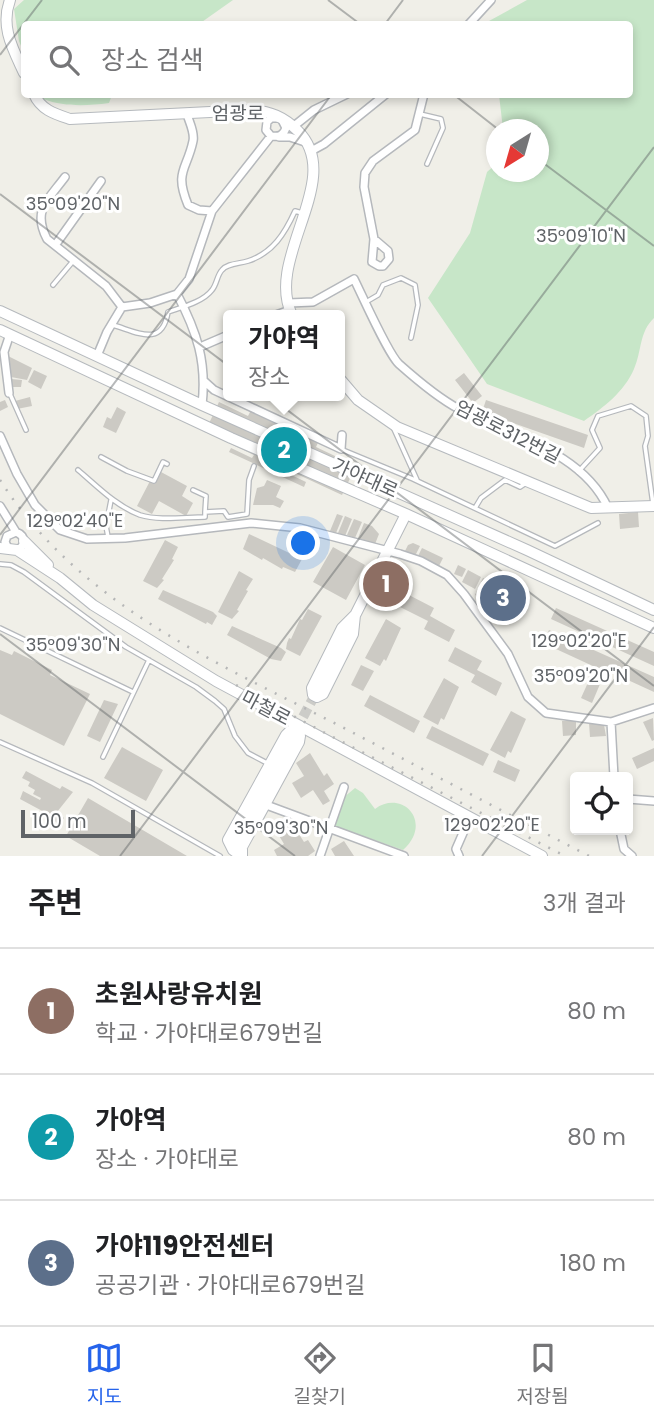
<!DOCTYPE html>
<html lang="ko">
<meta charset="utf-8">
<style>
body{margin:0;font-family:Poppins,"Noto Sans KR",sans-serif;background:#f6f6f6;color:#202124}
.controls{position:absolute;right:21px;bottom:21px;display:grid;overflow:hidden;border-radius:7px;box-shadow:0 4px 10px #0003}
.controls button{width:63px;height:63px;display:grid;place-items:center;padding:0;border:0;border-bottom:2px solid #e0e0e0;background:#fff;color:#202124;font:35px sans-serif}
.compass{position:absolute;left:486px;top:119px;width:63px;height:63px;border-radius:50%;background:#fff;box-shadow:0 4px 10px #0003;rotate:217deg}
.scale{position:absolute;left:21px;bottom:18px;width:114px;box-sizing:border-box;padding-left:7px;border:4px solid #5f6367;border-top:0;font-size:19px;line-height:24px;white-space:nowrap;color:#5f6367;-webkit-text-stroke:5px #fff;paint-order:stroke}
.you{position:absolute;left:304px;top:544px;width:24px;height:24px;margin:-18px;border:5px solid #fff;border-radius:50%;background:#1a73e8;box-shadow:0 0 0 10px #1a73e833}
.badge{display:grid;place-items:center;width:46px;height:46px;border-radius:50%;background:#2563eb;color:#fff;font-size:23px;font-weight:700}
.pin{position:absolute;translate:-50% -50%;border:4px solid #fff;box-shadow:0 2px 7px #0006}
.popup{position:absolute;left:223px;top:310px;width:122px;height:91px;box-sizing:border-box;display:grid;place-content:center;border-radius:7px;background:#fff;filter:drop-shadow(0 2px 5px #0005);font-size:23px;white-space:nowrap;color:#757577}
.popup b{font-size:26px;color:#202124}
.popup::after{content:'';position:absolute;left:50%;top:100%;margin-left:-14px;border:14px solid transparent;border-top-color:#fff}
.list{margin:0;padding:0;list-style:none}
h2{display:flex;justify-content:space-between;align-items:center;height:91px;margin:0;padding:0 28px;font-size:30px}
h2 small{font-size:23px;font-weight:400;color:#757577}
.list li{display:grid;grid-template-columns:46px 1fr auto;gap:21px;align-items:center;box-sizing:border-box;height:126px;padding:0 28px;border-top:2px solid #e0e0e0}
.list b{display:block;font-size:26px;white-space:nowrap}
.list p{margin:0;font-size:23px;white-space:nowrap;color:#757577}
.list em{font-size:23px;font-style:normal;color:#757577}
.icon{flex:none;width:38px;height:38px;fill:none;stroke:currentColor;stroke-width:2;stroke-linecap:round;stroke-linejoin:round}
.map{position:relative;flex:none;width:654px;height:856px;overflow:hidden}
.search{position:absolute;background:#fff;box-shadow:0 4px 10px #0003;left:21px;right:21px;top:21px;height:77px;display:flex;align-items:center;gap:18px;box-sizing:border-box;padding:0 24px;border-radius:7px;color:#757577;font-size:26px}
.sheet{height:469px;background:#fff}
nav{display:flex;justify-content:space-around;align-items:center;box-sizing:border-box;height:98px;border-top:2px solid #e0e0e0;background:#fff;font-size:19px;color:#757577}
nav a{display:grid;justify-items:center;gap:4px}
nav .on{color:#2563eb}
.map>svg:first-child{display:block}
.green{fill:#c7e6c8}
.building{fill:#cccac4}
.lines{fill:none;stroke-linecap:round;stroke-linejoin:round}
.secondary-tunnel{stroke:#ccccc8;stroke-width:10;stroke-dasharray:10 5;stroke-linecap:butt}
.lane-casing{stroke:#b5b8bc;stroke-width:6}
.street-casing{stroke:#b5b8bc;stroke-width:10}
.secondary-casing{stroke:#b6babe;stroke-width:12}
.lane{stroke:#fff;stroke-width:3.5}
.street{stroke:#fff;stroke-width:7}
.secondary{stroke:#fff;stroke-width:10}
.rail{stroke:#b6b7b7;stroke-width:2.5;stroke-dasharray:2 9;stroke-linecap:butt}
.ticks{fill:none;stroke:#5f6367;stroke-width:2;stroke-opacity:0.45}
.labels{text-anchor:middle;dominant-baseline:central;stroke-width:6;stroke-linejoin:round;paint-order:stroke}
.street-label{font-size:19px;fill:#5f6367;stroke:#fff}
.ticks-label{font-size:18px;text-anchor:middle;fill:#5f6367;stroke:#fff;stroke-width:6;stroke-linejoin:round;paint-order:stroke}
</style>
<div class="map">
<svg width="654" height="856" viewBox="0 0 654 856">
<rect width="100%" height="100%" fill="#f0efe8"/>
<path class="green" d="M 24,0 L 233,0 L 199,24 L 24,24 L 24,53 L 19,41 L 14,9 Z
M 527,0 L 654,0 L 654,318 C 639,332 642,351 634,369 C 624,392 604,407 584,421 L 487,384 L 428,298 L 470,233 L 487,172 L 496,164 L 496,172 L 538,172 L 538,130 L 503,129 L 499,95 L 630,94 L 630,24 L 490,24 L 489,21 Z
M 42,95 L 42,94 L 112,95 L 109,103 C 86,106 65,107 43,99 Z
M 355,788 L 363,793 L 375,809 C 402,789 434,822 403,850 L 334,826 L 343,798 Z"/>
<path class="building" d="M 8,356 L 32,368 L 27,380 L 11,377 Z
M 34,370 L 47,376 L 41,389 L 28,382 Z
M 464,373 L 482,396 L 473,403 L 455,380 Z
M 11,379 L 22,380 L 21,387 L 10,387 Z
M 30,397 L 32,406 L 17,409 L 15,401 Z
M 5,400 L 8,407 L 0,411 L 0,402 Z
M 486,400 L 588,435 L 584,448 L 482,412 Z
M 219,402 L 248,416 L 254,404 L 321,436 L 316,447 L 356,466 L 342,495 L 286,469 L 285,472 L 306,482 L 304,487 L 229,452 L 231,448 L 252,458 L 254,455 L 205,432 Z
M 117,407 L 126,412 L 116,433 L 103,427 L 107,417 L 111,419 Z
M 161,472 L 187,486 L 182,496 L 193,503 L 186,516 L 159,501 L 152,514 L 137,506 L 150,481 L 155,484 Z
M 267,480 L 281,486 L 276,497 L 284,501 L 280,508 L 273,505 L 253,505 L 257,488 L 264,486 Z
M 638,512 L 639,527 L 620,529 L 619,514 Z
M 337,514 L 343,516 L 336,533 L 330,531 Z
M 345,516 L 352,519 L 345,536 L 338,533 Z
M 354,519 L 362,522 L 355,538 L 347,535 Z
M 364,523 L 372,526 L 379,534 L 375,544 L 358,538 Z
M 249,534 L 302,559 L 295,572 L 283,567 L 282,569 L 263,558 L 262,560 L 243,549 Z
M 165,540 L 178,547 L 172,559 L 174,560 L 162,579 L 164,580 L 157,588 L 143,581 Z
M 413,543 L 420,546 L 415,556 L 405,551 L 408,545 Z
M 333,547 L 365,565 L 346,600 L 313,582 Z
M 422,548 L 443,558 L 439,566 L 418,556 Z
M 458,565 L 466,569 L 462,577 L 454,574 Z
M 468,570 L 481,577 L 475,589 L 462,582 Z
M 239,571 L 253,579 L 246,590 L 248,591 L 237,610 L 239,611 L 232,619 L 218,612 Z
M 483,578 L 496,584 L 488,601 L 475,595 Z
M 498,585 L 516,593 L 508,611 L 489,603 Z
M 163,590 L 213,612 L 217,616 L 212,625 L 207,622 L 206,624 L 158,599 Z
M 519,592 L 527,596 L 521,610 L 513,606 Z
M 407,594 L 434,608 L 430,616 L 455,630 L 449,642 L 424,629 L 428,621 L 400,607 Z
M 556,608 L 654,652 L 654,666 L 551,619 Z
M 308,609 L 322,616 L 300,656 L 286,649 L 287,643 L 289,638 L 291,639 L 300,619 L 302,620 Z
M 386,619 L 401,628 L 386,661 L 384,659 L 380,666 L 365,658 Z
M 232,626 L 281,648 L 286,652 L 281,661 L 271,659 L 227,635 Z
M 549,630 L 654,677 L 654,692 L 606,670 L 592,703 L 581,698 L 595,667 L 543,643 Z
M 455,647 L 482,661 L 477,670 L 502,683 L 496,696 L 471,682 L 475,675 L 448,661 Z
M 0,650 L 12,655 L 14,651 L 52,670 L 50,675 L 90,694 L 64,746 L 0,714 Z
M 361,665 L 374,671 L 363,691 L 351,685 Z
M 444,678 L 459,687 L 444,720 L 441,718 L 438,725 L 423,717 Z
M 370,695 L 420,721 L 414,733 L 364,706 Z
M 104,700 L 118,704 L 100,742 L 87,736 Z
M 511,711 L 526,719 L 511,753 L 508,751 L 505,758 L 490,750 Z
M 653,718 L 654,740 L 652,741 L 643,722 Z
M 562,721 L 576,721 L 576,735 L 563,736 Z
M 589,723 L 604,725 L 606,736 L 590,737 Z
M 432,726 L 489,754 L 483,766 L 426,738 Z
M 122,747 L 163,770 L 146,801 L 104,778 Z
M 654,748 L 654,761 L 637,769 L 632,758 Z
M 310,753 L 324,776 L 327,773 L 334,784 L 324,791 L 330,801 L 323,805 L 313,790 L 301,798 L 292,783 L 304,776 L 296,763 Z
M 498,760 L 520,770 L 515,782 L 493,772 Z
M 26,771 L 60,789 L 62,786 L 73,792 L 57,812 L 64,818 L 58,824 L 46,813 L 20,799 L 23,791 L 40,800 L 41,798 L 33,794 L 35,790 L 28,786 L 30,782 L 22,778 Z
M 88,798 L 187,856 L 100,856 L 66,836 Z
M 290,820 L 304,842 L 308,840 L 315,851 L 308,856 L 277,856 L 274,850 L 284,844 L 275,829 Z
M 344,841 L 354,856 L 335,856 L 331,849 Z"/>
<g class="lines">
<path class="secondary-tunnel" d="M 296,730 L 317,691"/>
<defs>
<path id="lane" d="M 420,114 L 441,119 L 443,128 L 427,164
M 53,285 L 74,260
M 366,302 L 378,295 L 383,285 L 401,278 L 415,285 L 418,305 L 411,338
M 113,325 C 137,332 162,348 168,312 C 182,307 203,302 212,290 C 217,284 217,275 222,270 C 228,263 239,264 248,261 C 273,253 285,233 295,211 L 302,213
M 10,394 L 26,430
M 394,429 L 417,480
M 343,450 L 413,479 L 555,546 L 598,523
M 101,457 L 127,471 L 154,481 L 163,462 L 167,464
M 78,470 C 97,486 116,506 140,515 C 159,521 185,517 205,517 L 205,512 L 224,511 L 228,517 L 247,514 L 249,480 L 254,466
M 578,472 L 600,448 L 592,430 L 598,416 L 631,406 L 646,416 L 648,436 L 645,446 L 653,504
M 193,490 L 206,496 L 205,512
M 475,508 L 481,498 L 505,480 L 520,487 L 526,483
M 108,537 L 106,526 L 111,500
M 0,564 L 11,565 L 24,572 L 126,647 L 196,687 L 215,701 L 224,709 L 235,736 L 248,753 L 267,763
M 0,628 L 133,692
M 0,742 L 92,783 L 220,856
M 103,757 L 149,660"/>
<path id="street" d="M 469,24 L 491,0
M 187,114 C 189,122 195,132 193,141 C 187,170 174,171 188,205 L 199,210 L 212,211
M 294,126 L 314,110 L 347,94
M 279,137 L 290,137 L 305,142
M 313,150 L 324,144 L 386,94
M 65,177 C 48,200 32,210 47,239 L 106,286 L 122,307
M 374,239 L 388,251 L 389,259 L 383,266 L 379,266 L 372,262 L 374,239 L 364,187 L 365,173 L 373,161 L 415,130 L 424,94
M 56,244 L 101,181
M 177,294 C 197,332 207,362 202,405
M 289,303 L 313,302 L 354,279 C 363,297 388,354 399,364 C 417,380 438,398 459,409 C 510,436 582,451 608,508
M 276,315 L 290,310
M 200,347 L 228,335
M 97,356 L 107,332 L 122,307 L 150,303 L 177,294 L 189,279 L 212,211 L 271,136 C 279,137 283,136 286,128 L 281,118 L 271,118 L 267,122 L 266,130 L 271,136
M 204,381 L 214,390 L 341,449 L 342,435
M 9,393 L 4,352 L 10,334
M 0,436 L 17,474 L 35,505 L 60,530 L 87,539 L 125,538 L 251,523 L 300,528 L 400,554 L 421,561 L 447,575 L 464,594 L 508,654 L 528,697 L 546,713 L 611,722 L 654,708
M 0,506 L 16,532
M 8,548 L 5,542 L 7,536 L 16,532 C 26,536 26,546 17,550
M 611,722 L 614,777
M 628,799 L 654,801
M 261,803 L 404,856
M 620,830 L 624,849 L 632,856
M 320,856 L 344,787
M 459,856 L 456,849 L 470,817"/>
<path id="secondary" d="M 10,0 C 0,27 13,49 24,73
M 34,94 C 41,110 55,114 70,119 L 250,110 C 270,111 284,117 298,131 C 346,179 264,258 292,315
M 0,311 L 202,405 L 527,550 L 654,610
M 0,330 L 231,438 L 406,514 L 654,628
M 340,379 L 358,400 L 397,427 L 591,508 L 654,506
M 24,541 L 48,565
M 0,548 L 17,550 L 60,578 L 93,605 L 216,681 L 542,856
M 355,615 L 353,634 L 323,694 L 317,697 L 313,695 L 312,688 L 342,628 Z
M 319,687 L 406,514
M 237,853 L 235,845 L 238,836 L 292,739
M 241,856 L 233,850 L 228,840 L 286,735 L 290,731 L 295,730 L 300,736 L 299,742 L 242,847 L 242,856"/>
</defs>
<use href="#lane" class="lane-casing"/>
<use href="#street" class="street-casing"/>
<use href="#secondary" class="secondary-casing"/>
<use href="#lane" class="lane"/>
<use href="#street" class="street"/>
<use href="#secondary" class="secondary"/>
<path class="rail" d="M 0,480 C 78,603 215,662 340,726 C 423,769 506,813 589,856
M 236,685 L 325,733 L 565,856"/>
</g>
<path class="ticks" d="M 328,0 L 360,24M 385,24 L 403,0M 0,55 L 42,0M 453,94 L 499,130M 538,159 L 654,246M 0,194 L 654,686M 0,535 L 332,94M 0,634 L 295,856M 120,856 L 654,147M 482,856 L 654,627"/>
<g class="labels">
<g class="street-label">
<text x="238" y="113">엄광로</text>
<text transform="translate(508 432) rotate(27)">엄광로312번길</text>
<text transform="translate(365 478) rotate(24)">가야대로</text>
<text transform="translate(266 708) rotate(28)">마철로</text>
</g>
</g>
<g class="ticks-label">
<text x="73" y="210">35°09'20"N</text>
<text x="581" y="242">35°09'10"N</text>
<text x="75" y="527">129°02'40"E</text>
<text x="579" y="647">129°02'20"E</text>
<text x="73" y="651">35°09'30"N</text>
<text x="581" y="682">35°09'20"N</text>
<text x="492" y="831">129°02'20"E</text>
<text x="281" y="834">35°09'30"N</text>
</g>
</svg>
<div class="controls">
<button><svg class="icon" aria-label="locate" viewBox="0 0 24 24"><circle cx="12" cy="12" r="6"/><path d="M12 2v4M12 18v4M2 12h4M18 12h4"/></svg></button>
</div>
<svg class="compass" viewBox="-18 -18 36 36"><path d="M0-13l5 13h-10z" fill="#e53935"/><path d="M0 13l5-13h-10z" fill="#757577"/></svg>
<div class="scale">100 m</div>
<div class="you"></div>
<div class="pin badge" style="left:386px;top:584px;background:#8d6e63">1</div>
<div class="pin badge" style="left:284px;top:450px;background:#0f9aa8">2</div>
<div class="popup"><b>가야역</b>장소</div>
<div class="pin badge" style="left:503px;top:598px;background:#5c6f8a">3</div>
<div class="search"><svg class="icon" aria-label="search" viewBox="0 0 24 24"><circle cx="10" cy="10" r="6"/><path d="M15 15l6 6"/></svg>장소 검색</div>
</div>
<section class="sheet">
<h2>주변<small>3개 결과</small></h2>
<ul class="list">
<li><span class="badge" style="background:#8d6e63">1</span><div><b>초원사랑유치원</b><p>학교 · 가야대로679번길</p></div><em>80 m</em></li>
<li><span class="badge" style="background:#0f9aa8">2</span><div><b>가야역</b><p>장소 · 가야대로</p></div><em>80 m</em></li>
<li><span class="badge" style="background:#5c6f8a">3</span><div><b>가야119안전센터</b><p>공공기관 · 가야대로679번길</p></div><em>180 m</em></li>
</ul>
</section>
<nav>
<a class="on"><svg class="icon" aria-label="map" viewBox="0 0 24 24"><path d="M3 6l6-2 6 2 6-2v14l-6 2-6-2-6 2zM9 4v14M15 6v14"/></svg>지도</a>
<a><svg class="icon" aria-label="directions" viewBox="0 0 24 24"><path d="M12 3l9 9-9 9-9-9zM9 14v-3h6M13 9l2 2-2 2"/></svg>길찾기</a>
<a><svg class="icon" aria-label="saved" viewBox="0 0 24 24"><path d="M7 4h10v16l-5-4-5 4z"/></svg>저장됨</a>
</nav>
